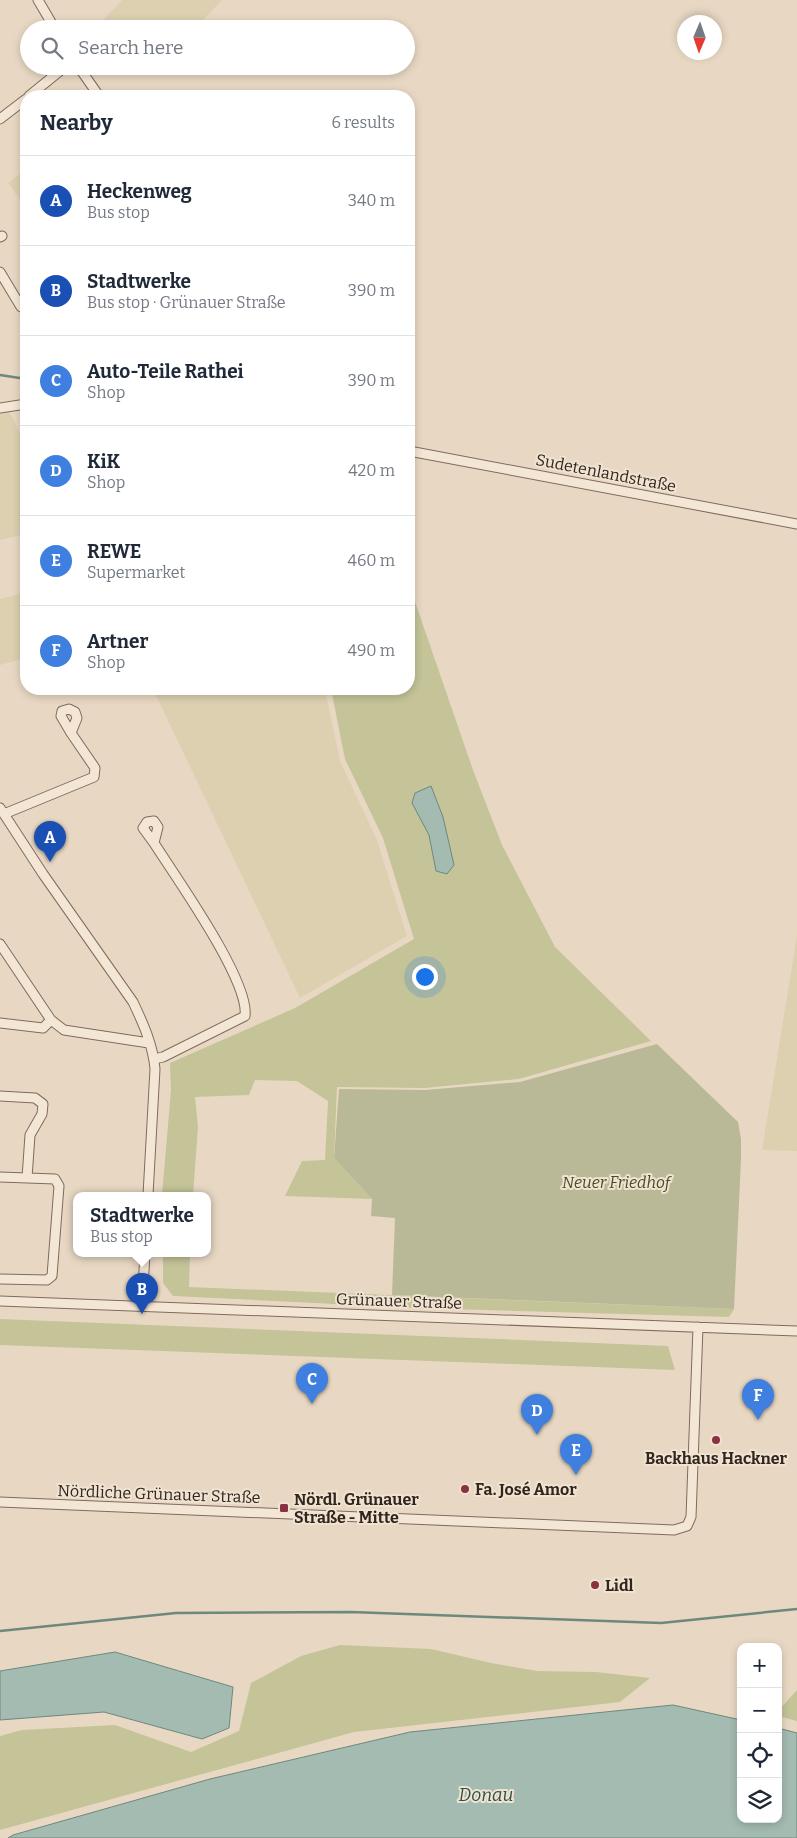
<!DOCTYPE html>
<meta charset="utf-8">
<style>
body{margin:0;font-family:Bitter,serif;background:#f6f6f7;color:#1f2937}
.controls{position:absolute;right:15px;bottom:15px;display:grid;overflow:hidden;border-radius:10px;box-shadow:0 2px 8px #0003}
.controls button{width:45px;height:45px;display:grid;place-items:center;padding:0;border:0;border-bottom:1px solid #e0e1e3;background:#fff;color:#1f2937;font:25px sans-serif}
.compass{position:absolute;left:677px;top:15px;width:45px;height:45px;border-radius:50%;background:#fff;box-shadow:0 2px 8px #0003;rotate:182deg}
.you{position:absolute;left:424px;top:976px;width:18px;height:18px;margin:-12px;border:4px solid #fff;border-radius:50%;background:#1a73e8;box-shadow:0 0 0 8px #1a73e833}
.badge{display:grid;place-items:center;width:32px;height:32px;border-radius:50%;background:#db2777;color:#fff;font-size:16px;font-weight:700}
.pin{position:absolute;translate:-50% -41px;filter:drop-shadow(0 1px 2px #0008)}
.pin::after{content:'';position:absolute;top:26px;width:18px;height:15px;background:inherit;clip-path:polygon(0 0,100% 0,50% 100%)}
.popup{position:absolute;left:73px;top:1192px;width:138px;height:65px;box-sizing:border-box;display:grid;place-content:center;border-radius:10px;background:#fff;filter:drop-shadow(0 1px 4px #0005);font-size:16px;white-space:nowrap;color:#747a83}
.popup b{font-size:19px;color:#1f2937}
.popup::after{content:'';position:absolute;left:50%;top:100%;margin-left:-10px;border:10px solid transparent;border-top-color:#fff}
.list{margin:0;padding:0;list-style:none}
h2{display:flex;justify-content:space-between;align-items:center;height:65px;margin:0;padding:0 20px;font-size:21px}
h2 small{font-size:16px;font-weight:400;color:#747a83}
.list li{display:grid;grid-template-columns:32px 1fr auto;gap:15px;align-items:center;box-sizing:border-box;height:90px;padding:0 20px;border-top:1px solid #e0e1e3}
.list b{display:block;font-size:19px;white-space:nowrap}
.list p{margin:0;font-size:16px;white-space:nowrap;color:#747a83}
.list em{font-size:16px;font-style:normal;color:#747a83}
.icon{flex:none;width:28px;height:28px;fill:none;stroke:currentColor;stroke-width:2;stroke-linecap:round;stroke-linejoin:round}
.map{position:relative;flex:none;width:797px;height:1838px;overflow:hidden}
.search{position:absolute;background:#fff;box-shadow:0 2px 8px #0003;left:20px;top:20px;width:395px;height:55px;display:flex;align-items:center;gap:12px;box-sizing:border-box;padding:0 18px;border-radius:28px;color:#747a83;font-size:19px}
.panel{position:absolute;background:#fff;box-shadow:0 2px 8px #0003;left:20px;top:90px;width:395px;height:605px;border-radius:20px}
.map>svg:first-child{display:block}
.farmland{fill:#ddd0b1}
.green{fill:#c4c498}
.cemetery{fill:#bab997}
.water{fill:#a4bbb1;stroke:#6d887d}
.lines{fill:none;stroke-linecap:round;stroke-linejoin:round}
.stream{stroke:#6d887d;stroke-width:2.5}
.minor-casing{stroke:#806a5c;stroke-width:11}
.minor{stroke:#f4e6d5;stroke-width:9}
.poi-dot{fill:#88333f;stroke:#f0e3d1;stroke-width:2}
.labels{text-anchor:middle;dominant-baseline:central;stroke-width:4;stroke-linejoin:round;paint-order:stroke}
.street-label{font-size:16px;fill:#32251e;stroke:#f0e3d1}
.park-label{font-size:16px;font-style:italic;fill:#474c27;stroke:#f0e3d1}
.poi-label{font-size:16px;font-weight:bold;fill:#32251e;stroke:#f0e3d1;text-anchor:start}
.water-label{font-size:18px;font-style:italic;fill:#2f5049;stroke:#f0e3d1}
</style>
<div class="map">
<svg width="797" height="1838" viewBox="0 0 797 1838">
<rect width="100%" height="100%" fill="#e8d8c3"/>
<path class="farmland" d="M 122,0 L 222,0 L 194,29 L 95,29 Z
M 26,169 L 26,208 L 8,183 Z
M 10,412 L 26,447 L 26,534 L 0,540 L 0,414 Z
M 26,592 L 26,658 L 0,665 L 0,599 Z
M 153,689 L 325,689 L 340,761 L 377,840 L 407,936 L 300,998 Z
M 797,935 L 797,1151 L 762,1150 Z"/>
<path class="green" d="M 409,588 L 412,593 L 473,770 L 502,845 L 555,947 L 651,1041 L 519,1079 L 425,1088 L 337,1087 L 334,1158 L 372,1199 L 285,1196 L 302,1161 L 325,1160 L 328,1101 L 297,1081 L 255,1080 L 249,1095 L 195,1097 L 198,1127 L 193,1195 L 162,1195 L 171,1090 L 170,1063 L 295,1008 L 414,939 L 383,838 L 345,759 L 331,689 L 409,689 Z
M 163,1253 L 190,1253 L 189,1287 L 734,1309 L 729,1317 L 415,1308 L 173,1296 L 163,1283 Z
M 0,1319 L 668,1346 L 675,1370 L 0,1345 Z
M 340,1645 L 431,1649 L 491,1663 L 537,1671 L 596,1672 L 650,1678 L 620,1702 L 354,1732 L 0,1830 L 0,1736 L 22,1730 L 115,1725 L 191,1752 L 239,1731 L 251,1683 L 301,1656 Z
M 797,1690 L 797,1721 L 778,1716 L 778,1711 Z"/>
<path class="cemetery" d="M 657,1044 L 738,1122 L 741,1139 L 741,1159 L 734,1309 L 392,1295 L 395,1218 L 371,1216 L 372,1199 L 334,1158 L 339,1089 L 425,1090 L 520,1082 Z"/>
<path class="water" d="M 431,786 L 443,817 L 454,865 L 447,874 L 436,871 L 429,835 L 412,803 L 415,793 Z
M 115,1652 L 233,1687 L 229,1728 L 202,1739 L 104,1712 L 0,1720 L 0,1671 Z
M 673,1705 L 741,1720 L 741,1819 L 778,1819 L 778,1728 L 797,1733 L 797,1838 L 8,1838 L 13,1835 L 210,1779 L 410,1732 Z"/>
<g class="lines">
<path class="stream" d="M 0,375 L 26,379
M 0,1631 L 176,1613 L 351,1612 L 661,1623 L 797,1609"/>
<defs>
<path id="minor" d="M 38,0 L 55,29
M 78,66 L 99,96
M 29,96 L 66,66
M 0,119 L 26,99
M 0,237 L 2,236
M 0,272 L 21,307
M 0,408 L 26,404
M 409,451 L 797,524
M 0,808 L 43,874 L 133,1002 C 143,1023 153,1045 155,1069 L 148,1195
M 4,814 L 94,777 L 95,768 L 71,733 L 61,716 L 62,711 L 69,709 L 75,712 L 77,718 L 71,733
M 154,843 L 143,828 L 147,822 L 154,821 L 158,827 L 154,843 C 175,876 250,981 245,1016 L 163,1057 L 154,1059
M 0,944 L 51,1020 L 64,1030 L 149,1043
M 0,1023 L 43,1028 L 51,1020
M 0,1096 L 35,1098 L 43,1104 L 42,1114 L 30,1135 L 27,1178
M 0,1177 L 55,1179 L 59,1186 L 52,1276 L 47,1280 L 0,1279
M 0,1301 L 797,1331
M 142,1306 L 145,1253
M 0,1502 L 674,1530 L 687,1526 L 691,1517 L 698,1327"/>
</defs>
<use href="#minor" class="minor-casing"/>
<use href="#minor" class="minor"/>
</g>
<g class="poi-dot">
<circle cx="716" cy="1440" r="5"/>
<circle cx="465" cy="1489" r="5"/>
<rect x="279" y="1503" width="10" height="10" rx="2.5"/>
<circle cx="595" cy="1585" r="5"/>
</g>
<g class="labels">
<g class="street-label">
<text transform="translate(606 473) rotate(11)">Sudetenlandstraße</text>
<text transform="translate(399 1301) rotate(2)">Grünauer Straße</text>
<text transform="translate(159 1494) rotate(2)">Nördliche Grünauer Straße</text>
</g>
<g class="park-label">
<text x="616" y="1182">Neuer Friedhof</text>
</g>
<g class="poi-label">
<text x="716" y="1458" text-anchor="middle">Backhaus Hackner</text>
<text x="475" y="1489">Fa. José Amor</text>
<text x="294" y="1499">Nördl. Grünauer<tspan x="294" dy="18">Straße - Mitte</tspan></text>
<text x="605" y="1585">Lidl</text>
</g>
<g class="water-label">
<text x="486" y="1795">Donau</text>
</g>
</g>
</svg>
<div class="controls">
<button>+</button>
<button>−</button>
<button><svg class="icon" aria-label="locate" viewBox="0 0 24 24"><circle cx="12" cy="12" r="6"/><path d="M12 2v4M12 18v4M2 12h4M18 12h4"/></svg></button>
<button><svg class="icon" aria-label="layers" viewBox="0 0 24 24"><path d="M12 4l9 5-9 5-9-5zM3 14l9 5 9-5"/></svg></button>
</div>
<svg class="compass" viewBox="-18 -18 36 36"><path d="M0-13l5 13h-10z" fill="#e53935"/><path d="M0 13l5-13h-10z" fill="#747a83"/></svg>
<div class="you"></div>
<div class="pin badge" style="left:50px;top:862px;background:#1a4fb4">A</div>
<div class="pin badge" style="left:142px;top:1314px;background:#1a4fb4">B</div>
<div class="popup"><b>Stadtwerke</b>Bus stop</div>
<div class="pin badge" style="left:312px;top:1404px;background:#3f7fe0">C</div>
<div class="pin badge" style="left:537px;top:1435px;background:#3f7fe0">D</div>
<div class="pin badge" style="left:576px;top:1475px;background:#3f7fe0">E</div>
<div class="pin badge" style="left:758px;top:1420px;background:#3f7fe0">F</div>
<div class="search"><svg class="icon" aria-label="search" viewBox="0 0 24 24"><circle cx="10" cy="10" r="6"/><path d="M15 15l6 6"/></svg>Search here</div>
<section class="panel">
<h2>Nearby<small>6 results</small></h2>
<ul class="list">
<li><span class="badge" style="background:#1a4fb4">A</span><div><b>Heckenweg</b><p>Bus stop</p></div><em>340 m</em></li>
<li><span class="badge" style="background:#1a4fb4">B</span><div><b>Stadtwerke</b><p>Bus stop · Grünauer Straße</p></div><em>390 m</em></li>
<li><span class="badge" style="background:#3f7fe0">C</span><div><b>Auto-Teile Rathei</b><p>Shop</p></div><em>390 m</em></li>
<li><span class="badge" style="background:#3f7fe0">D</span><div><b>KiK</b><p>Shop</p></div><em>420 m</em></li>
<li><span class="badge" style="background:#3f7fe0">E</span><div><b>REWE</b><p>Supermarket</p></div><em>460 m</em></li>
<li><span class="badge" style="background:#3f7fe0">F</span><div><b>Artner</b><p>Shop</p></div><em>490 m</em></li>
</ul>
</section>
</div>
